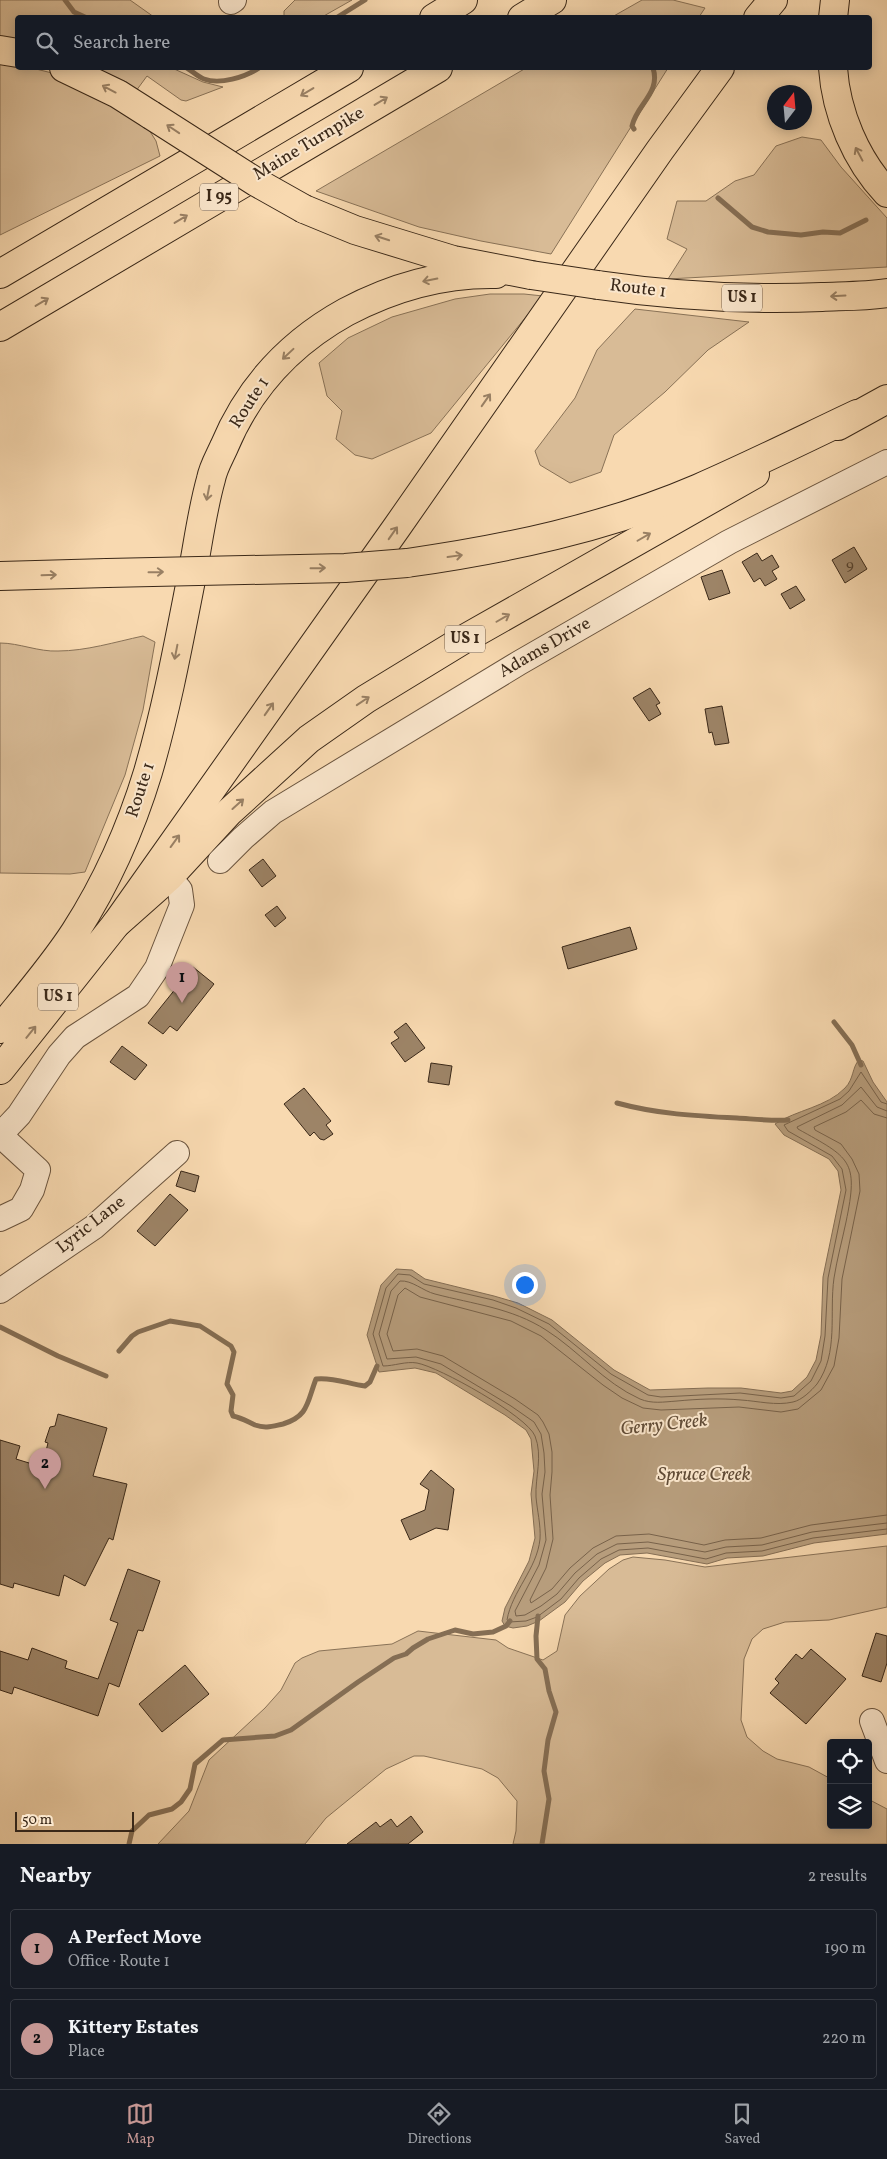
<!DOCTYPE html>
<meta charset="utf-8">
<style>
body{margin:0;font-family:Vollkorn,serif;background:#242831;color:#f1f3f6}
.controls{position:absolute;right:15px;bottom:15px;display:grid;overflow:hidden;border-radius:5px;box-shadow:0 2px 12px #0003}
.controls button{width:45px;height:45px;display:grid;place-items:center;padding:0;border:0;border-bottom:1px solid #363941;background:#171b24;color:#f1f3f6;font:25px sans-serif}
.compass{position:absolute;left:767px;top:85px;width:45px;height:45px;border-radius:50%;background:#171b24;box-shadow:0 2px 12px #0003;rotate:16deg}
.scale{position:absolute;left:15px;bottom:12px;width:119px;box-sizing:border-box;padding-left:5px;border:2px solid #3a2818;border-top:0;font-size:14px;line-height:18px;white-space:nowrap;color:#3a2818;-webkit-text-stroke:4px #fae6cc;paint-order:stroke}
.you{position:absolute;left:524px;top:1284px;width:18px;height:18px;margin:-12px;border:4px solid #fff;border-radius:50%;background:#1a73e8;box-shadow:0 0 0 8px #1a73e833}
.badge{display:grid;place-items:center;width:32px;height:32px;border-radius:50%;background:#c59692;color:#111;font-size:16px;font-weight:700}
.pin{position:absolute;translate:-50% -41px;filter:drop-shadow(0 1px 2px #0008)}
.pin::after{content:'';position:absolute;top:26px;width:18px;height:15px;background:inherit;clip-path:polygon(0 0,100% 0,50% 100%)}
.list{margin:0;padding:0;list-style:none}
h2{display:flex;justify-content:space-between;align-items:center;height:65px;margin:0;padding:0 20px;font-size:21px}
h2 small{font-size:16px;font-weight:400;color:#9ea1a6}
.list li{display:grid;grid-template-columns:32px 1fr auto;gap:15px;align-items:center;box-sizing:border-box;height:80px;margin:0 10px 10px;padding:0 10px;border:1px solid #363941;border-radius:5px}
.list b{display:block;font-size:19px;white-space:nowrap}
.list p{margin:0;font-size:16px;white-space:nowrap;color:#9ea1a6}
.list em{font-size:16px;font-style:normal;color:#9ea1a6}
.icon{flex:none;width:28px;height:28px;fill:none;stroke:currentColor;stroke-width:2;stroke-linecap:round;stroke-linejoin:round}
.map{position:relative;flex:none;width:887px;height:1844px;overflow:hidden}
.search{position:absolute;background:#171b24;box-shadow:0 2px 12px #0003;left:15px;right:15px;top:15px;height:55px;display:flex;align-items:center;gap:12px;box-sizing:border-box;padding:0 18px;border-radius:5px;color:#9ea1a6;font-size:19px}
.sheet{height:245px;background:#171b24}
nav{display:flex;justify-content:space-around;align-items:center;box-sizing:border-box;height:70px;border-top:1px solid #363941;background:#171b24;font-size:14px;color:#9ea1a6}
nav a{display:grid;justify-items:center;gap:2px}
nav .on{color:#c59692}
.map>svg:first-child{display:block}
.green{fill:#d8bb96;stroke:#897257}
.water{fill:#b79d7c;stroke:#856e54}
.lines{fill:none;stroke-linecap:round;stroke-linejoin:round}
.shore{stroke:#78624a;stroke-width:1}
.stream{stroke:#856e54;stroke-width:5}
.building{fill:#9d8467;stroke:#3a2818}
.minor-casing{stroke:#6a543e;stroke-width:26}
.major-casing{stroke:#3a2818;stroke-width:30}
.highway-casing{stroke:#3a2818;stroke-width:30}
.minor{stroke:#fae6cc;stroke-width:24}
.major{stroke:#f8d9b0;stroke-width:28}
.highway{stroke:#f8d9b0;stroke-width:28}
.major-bridge-casing{stroke:#3a2818;stroke-width:30;stroke-linecap:butt}
.highway-bridge-casing{stroke:#3a2818;stroke-width:30;stroke-linecap:butt}
.major-bridge{stroke:#f8d9b0;stroke-width:28}
.highway-bridge{stroke:#f8d9b0;stroke-width:28}
.oneway{stroke:#998064}
.labels{text-anchor:middle;dominant-baseline:central;stroke-width:4;stroke-linejoin:round;paint-order:stroke}
.number-label{font-size:15px;fill:#533f2c}
.shield{fill:#fae6cc;stroke:#74614e;stroke-width:1}
.shield-label{font-size:16px;font-weight:bold;fill:#3a2818}
.street-label{font-size:18px;fill:#3a2818;stroke:#fae6cc}
.water-label{font-size:19px;font-style:italic;fill:#604b36;stroke:#fae6cc}
</style>
<div class="map">
<svg width="887" height="1844" viewBox="0 0 887 1844">
<rect width="100%" height="100%" fill="#f8d9b0"/>
<filter id="stains"><feTurbulence type="fractalNoise" baseFrequency=".004" numOctaves="4"/><feColorMatrix values="0 0 0 0 .2 0 0 0 0 .09 0 0 0 0 .02 0 0 0 .5 -.17"/></filter>
<radialGradient id="worn" r=".72"><stop offset=".6" stop-color="#630" stop-opacity="0"/><stop offset="1" stop-color="#630" stop-opacity=".3"/></radialGradient>
<path class="green" d="M 0,0 L 130,0 L 154,17 L 18,18 L 17,40 L 0,36 Z
M 295,0 L 352,0 L 322,17 L 284,17 L 284,11 Z
M 642,0 L 673,0 L 705,8 L 699,17 L 612,17 Z
M 0,59 L 17,64 L 18,68 L 32,68 L 56,74 L 146,125 L 156,141 L 160,156 L 0,235 Z
M 93,68 L 172,68 L 203,82 L 223,87 L 186,101 L 181,100 L 147,76 L 136,91 Z
M 526,68 L 668,68 L 551,254 L 481,241 L 419,227 L 316,191 Z
M 802,137 L 821,140 L 841,167 L 887,218 L 887,267 L 668,279 L 687,249 L 667,239 L 677,201 L 706,201 L 735,181 L 754,175 L 776,146 Z
M 490,294 L 524,294 L 543,296 L 431,433 L 372,459 L 355,455 L 336,439 L 342,411 L 327,396 L 319,363 L 348,338 L 392,317 L 455,299 Z
M 635,309 L 749,322 L 708,350 L 665,392 L 614,435 L 601,472 L 570,483 L 540,465 L 535,451 L 575,398 L 597,350 Z
M 143,636 L 155,642 L 143,710 L 125,775 L 85,872 L 70,874 L 0,873 L 0,643 C 19,643 39,652 58,651 C 86,651 115,642 143,636 Z
M 887,1546 L 887,1607 L 829,1620 L 785,1622 L 763,1629 L 752,1639 L 744,1659 L 741,1720 L 747,1737 L 763,1751 L 777,1759 L 809,1767 L 831,1779 L 831,1825 L 868,1825 L 868,1799 L 887,1809 L 887,1844 L 513,1844 L 516,1831 L 517,1801 L 498,1778 L 482,1769 L 424,1756 L 414,1756 L 386,1769 L 326,1818 L 305,1844 L 158,1844 L 189,1811 L 209,1760 L 265,1708 L 281,1690 L 295,1663 L 302,1658 L 319,1651 L 392,1644 L 418,1631 L 496,1640 L 508,1648 L 543,1660 L 557,1651 L 565,1615 L 580,1596 L 609,1569 L 623,1560 L 633,1557 L 665,1560 L 705,1567 Z"/>
<path class="water" d="M 859,1060 L 863,1061 L 873,1082 L 887,1102 L 887,1534 L 814,1543 L 763,1556 L 727,1558 L 707,1564 L 647,1553 L 620,1555 L 605,1563 L 583,1581 L 565,1602 L 539,1621 L 527,1626 L 513,1628 L 505,1626 L 502,1621 L 505,1608 L 529,1561 L 535,1538 L 531,1494 L 534,1471 L 531,1439 L 526,1430 L 505,1415 L 436,1373 L 415,1368 L 379,1372 L 367,1335 L 381,1285 L 396,1269 L 412,1270 L 425,1279 L 494,1296 L 518,1303 L 552,1320 L 614,1370 L 650,1390 L 708,1388 L 741,1388 L 781,1393 L 792,1391 L 807,1377 L 816,1360 L 821,1335 L 823,1277 L 841,1190 L 838,1171 L 829,1159 L 784,1135 L 775,1124 C 796,1110 827,1107 845,1088 C 854,1079 852,1067 859,1060 Z"/>
<g class="lines">
<path class="shore" d="M 887,1104 L 881,1102 L 861,1072 L 849,1091 L 840,1099 L 784,1125 L 788,1131 L 832,1156 L 842,1169 L 846,1190 L 828,1278 L 825,1336 L 821,1361 L 811,1381 L 794,1396 L 781,1398 L 740,1393 L 661,1397 L 648,1395 L 611,1374 L 549,1324 L 516,1308 L 493,1300 L 424,1284 L 410,1275 L 398,1274 L 386,1288 L 373,1334 L 383,1366 C 394,1366 406,1361 417,1363 C 439,1367 527,1416 535,1436 C 543,1456 535,1477 536,1497 C 537,1510 541,1525 540,1539 C 537,1569 512,1591 507,1620 L 509,1622 L 526,1621 L 537,1617 L 561,1599 L 579,1578 L 601,1559 L 619,1550 L 648,1548 L 706,1559 L 726,1553 L 762,1551 L 813,1538 L 887,1529
M 887,1111 L 877,1107 L 861,1087 L 842,1105 L 797,1127 L 798,1129 C 850,1158 859,1160 846,1222 C 842,1241 837,1259 834,1278 C 829,1313 839,1353 817,1384 C 811,1391 802,1400 793,1402 C 776,1406 758,1401 741,1400 C 720,1398 698,1399 677,1401 C 663,1402 652,1404 640,1399 C 604,1383 578,1350 546,1330 C 512,1308 473,1304 435,1294 C 423,1291 412,1280 400,1281 L 391,1291 L 379,1334 L 387,1359 L 416,1357 L 441,1364 L 511,1406 L 534,1422 L 541,1434 L 544,1453 L 545,1472 L 542,1494 L 546,1540 L 539,1565 L 515,1611 L 516,1616 L 525,1615 L 541,1606 L 557,1594 L 575,1573 L 597,1554 L 617,1544 L 648,1542 L 705,1552 L 726,1547 L 762,1545 L 812,1532 L 887,1523
M 887,1118 L 874,1114 L 861,1100 L 846,1112 L 814,1127 L 815,1130 L 841,1144 L 852,1159 L 859,1174 L 860,1191 L 842,1279 L 839,1338 L 834,1366 L 821,1390 L 798,1409 L 781,1412 L 739,1407 L 661,1410 L 643,1408 L 622,1398 L 603,1385 L 541,1336 L 511,1321 L 420,1297 L 405,1288 L 398,1295 L 387,1334 L 393,1351 L 417,1349 L 443,1356 L 515,1399 L 538,1415 L 543,1422 L 549,1434 L 552,1452 L 552,1472 L 550,1495 L 553,1539 L 546,1568 L 530,1600 L 531,1603 L 552,1589 L 570,1568 L 593,1548 L 616,1536 L 649,1534 L 704,1545 L 725,1540 L 761,1538 L 811,1525 L 887,1515"/>
<path class="stream" d="M 65,0 L 74,12 L 87,18
M 336,18 L 365,0
M 187,68 C 192,71 198,77 204,79 C 220,85 245,77 259,68
M 634,129 L 632,126 C 637,104 661,93 653,68
M 718,198 L 752,227 L 768,232 L 801,235 L 823,232 L 840,233 L 866,220
M 834,1022 L 852,1045 L 861,1065
M 617,1103 C 657,1114 696,1116 737,1118 C 754,1119 771,1121 788,1120
M 0,1327 L 58,1356 L 106,1376
M 119,1351 L 132,1336 L 138,1332 L 170,1321 L 200,1326 L 231,1346 L 234,1352 L 227,1384 L 233,1395 L 231,1411 L 233,1416 C 242,1418 248,1422 255,1425 C 266,1429 273,1426 283,1424 C 309,1416 307,1402 316,1379 C 333,1377 349,1384 365,1386 L 370,1382 L 377,1366
M 538,1616 L 536,1636 L 537,1659 L 545,1669 L 549,1691 L 556,1712 L 548,1740 L 544,1771 L 549,1799 L 542,1844
M 129,1844 L 132,1831 L 149,1815 L 172,1809 L 181,1802 L 190,1789 L 195,1764 L 223,1740 L 275,1736 L 291,1730 L 358,1682 L 394,1658 L 406,1654 L 413,1648 L 428,1639 L 455,1630 L 473,1634 L 493,1632 L 506,1626 L 510,1621"/>
</g>
<path class="building" d="M 854,547 L 867,569 L 845,583 L 832,560 Z
M 757,553 L 762,561 L 772,555 L 779,567 L 772,571 L 777,579 L 765,586 L 760,578 L 754,582 L 742,562 Z
M 722,570 L 730,593 L 709,600 L 701,577 Z
M 796,586 L 805,600 L 790,609 L 781,594 Z
M 650,688 L 660,703 L 656,705 L 661,714 L 649,721 L 633,698 Z
M 722,706 L 729,743 L 715,745 L 712,732 L 709,733 L 705,709 Z
M 263,859 L 276,876 L 262,887 L 249,870 Z
M 277,906 L 286,918 L 275,927 L 265,915 Z
M 630,927 L 637,949 L 568,969 L 562,947 Z
M 193,967 L 214,984 L 177,1031 L 170,1026 L 163,1034 L 148,1023 Z
M 406,1023 L 425,1048 L 405,1062 L 391,1043 L 399,1038 L 394,1032 Z
M 122,1046 L 147,1065 L 135,1080 L 110,1062 Z
M 431,1063 L 452,1066 L 449,1085 L 428,1082 Z
M 304,1088 L 331,1121 L 326,1125 L 333,1134 L 324,1140 L 320,1139 L 314,1132 L 310,1136 L 284,1104 Z
M 181,1171 L 199,1176 L 195,1192 L 176,1186 Z
M 170,1194 L 188,1210 L 155,1246 L 137,1231 Z
M 58,1414 L 107,1428 L 93,1476 L 127,1484 L 113,1540 L 109,1538 L 85,1586 L 64,1575 L 59,1596 L 14,1583 L 13,1588 L 0,1584 L 0,1440 L 20,1446 L 16,1459 L 42,1467 L 48,1443 L 45,1442 L 50,1427 L 55,1426 Z
M 431,1470 L 454,1489 L 448,1530 L 436,1528 L 410,1540 L 401,1520 L 425,1510 L 429,1490 L 420,1484 Z
M 128,1569 L 160,1581 L 143,1631 L 138,1630 L 119,1687 L 109,1683 L 98,1716 L 14,1687 L 12,1694 L 0,1690 L 0,1651 L 28,1660 L 32,1648 L 67,1661 L 65,1668 L 98,1679 L 118,1623 L 110,1620 Z
M 876,1633 L 887,1636 L 887,1663 L 881,1682 L 862,1676 Z
M 811,1649 L 846,1679 L 806,1724 L 770,1693 L 779,1683 L 775,1679 L 796,1654 L 802,1659 Z
M 185,1665 L 209,1694 L 162,1732 L 139,1704 Z
M 411,1816 L 423,1832 L 408,1844 L 347,1844 L 376,1822 L 380,1827 L 391,1819 L 397,1827 Z"/>
<g class="lines">
<defs>
<path id="minor" d="M 231,2 L 234,0
M 220,861 L 243,838 L 273,812 L 519,663 L 729,542 L 887,462
M 0,1135 L 19,1115 L 59,1055 L 75,1037 L 138,996 L 157,968 L 182,905 L 180,890 L 169,877
M 0,1135 L 38,1170 L 32,1190 L 21,1209 L 0,1219
M 0,1291 L 94,1227 L 177,1153
M 872,1721 L 887,1761"/>
<path id="major" d="M 598,285 C 673,296 748,300 822,297 C 844,296 866,296 887,293
M 838,426 L 887,399
M 0,1029 C 26,997 53,966 75,932 C 107,882 131,828 148,772 C 167,707 179,641 192,575 C 198,544 202,511 211,479 C 213,468 219,458 224,447 C 248,389 290,343 346,312 C 393,287 443,273 496,274
M 0,1070 L 116,924 L 169,877 L 228,813 L 309,739 L 366,699 L 466,638 L 755,474"/>
<path id="highway" d="M 434,18 L 463,0
M 522,18 L 552,0
M 758,18 L 773,0
M 833,18 L 835,0
M 0,50 L 18,53
M 64,68 L 118,94 L 151,115
M 833,68 C 836,113 856,160 887,193
M 304,209 L 355,230 L 453,260 L 531,275
M 0,274 L 349,68
M 0,327 L 438,68
M 407,563 C 506,549 606,528 699,488 C 752,465 804,439 857,414
M 0,576 L 107,573
M 116,924 L 397,527 L 660,150 L 720,68"/>
</defs>
<use href="#minor" class="minor-casing"/>
<use href="#major" class="major-casing"/>
<use href="#highway" class="highway-casing"/>
<use href="#minor" class="minor"/>
<use href="#major" class="major"/>
<use href="#highway" class="highway"/>
<defs>
<path id="major-bridge" d="M 531,275 L 598,285"/>
<path id="highway-bridge" d="M 151,115 L 256,182 L 304,209
M 107,573 L 345,568 L 407,563"/>
</defs>
<use href="#major-bridge" class="major-bridge-casing"/>
<use href="#highway-bridge" class="highway-bridge-casing"/>
<use href="#major-bridge" class="major-bridge"/>
<use href="#highway-bridge" class="highway-bridge"/>
</g>
<defs><path id="oneway-shaft" d="M-6 0H5M1.5-3L5.5 0L1.5 3" fill="none" stroke-width="1.6" stroke-linecap="round" stroke-linejoin="round" transform="scale(1.25)"/></defs>
<g class="oneway">
<use href="#oneway-shaft" transform="translate(109 89) rotate(-152)"/>
<use href="#oneway-shaft" transform="translate(307 92) rotate(149)"/>
<use href="#oneway-shaft" transform="translate(381 101) rotate(-31)"/>
<use href="#oneway-shaft" transform="translate(173 129) rotate(-146)"/>
<use href="#oneway-shaft" transform="translate(859 154) rotate(-118)"/>
<use href="#oneway-shaft" transform="translate(181 219) rotate(-31)"/>
<use href="#oneway-shaft" transform="translate(382 238) rotate(-162)"/>
<use href="#oneway-shaft" transform="translate(430 280) rotate(169)"/>
<use href="#oneway-shaft" transform="translate(838 296) rotate(177)"/>
<use href="#oneway-shaft" transform="translate(42 302) rotate(-31)"/>
<use href="#oneway-shaft" transform="translate(288 354) rotate(137)"/>
<use href="#oneway-shaft" transform="translate(486 400) rotate(-55)"/>
<use href="#oneway-shaft" transform="translate(208 493) rotate(101)"/>
<use href="#oneway-shaft" transform="translate(393 533) rotate(-55)"/>
<use href="#oneway-shaft" transform="translate(644 537) rotate(-30)"/>
<use href="#oneway-shaft" transform="translate(455 556) rotate(-8)"/>
<use href="#oneway-shaft" transform="translate(318 568) rotate(-1)"/>
<use href="#oneway-shaft" transform="translate(156 572) rotate(-1)"/>
<use href="#oneway-shaft" transform="translate(49 575) rotate(-2)"/>
<use href="#oneway-shaft" transform="translate(503 618) rotate(-30)"/>
<use href="#oneway-shaft" transform="translate(176 652) rotate(101)"/>
<use href="#oneway-shaft" transform="translate(363 701) rotate(-34)"/>
<use href="#oneway-shaft" transform="translate(269 709) rotate(-55)"/>
<use href="#oneway-shaft" transform="translate(238 804) rotate(-42)"/>
<use href="#oneway-shaft" transform="translate(175 841) rotate(-54)"/>
<use href="#oneway-shaft" transform="translate(31 1032) rotate(-51)"/>
</g>
<g class="labels">
<g class="number-label">
<text x="850" y="565">9</text>
</g>
<g class="shield">
<rect x="200" y="183.5" width="38" height="27" rx="4"/>
<rect x="722" y="284.5" width="40" height="27" rx="4"/>
<rect x="445" y="625.5" width="40" height="27" rx="4"/>
<rect x="38" y="983.5" width="40" height="27" rx="4"/>
</g>
<g class="shield-label">
<text x="219" y="197">I 95</text>
<text x="742" y="298">US 1</text>
<text x="465" y="639">US 1</text>
<text x="58" y="997">US 1</text>
</g>
<g class="street-label">
<text transform="translate(309 144) rotate(-31)">Maine Turnpike</text>
<text transform="translate(638 289) rotate(7)">Route 1</text>
<text transform="translate(250 403) rotate(-57)">Route 1</text>
<text transform="translate(545 648) rotate(-30)">Adams Drive</text>
<text transform="translate(141 790) rotate(-72)">Route 1</text>
<text transform="translate(91 1225) rotate(-38)">Lyric Lane</text>
</g>
<g class="water-label">
<text transform="translate(664 1425) rotate(-6)">Gerry Creek</text>
<text x="704" y="1475">Spruce Creek</text>
</g>
</g>
<rect width="100%" height="100%" filter="url(#stains)"/>
<rect width="100%" height="100%" fill="url(#worn)"/>
</svg>
<div class="controls">
<button><svg class="icon" aria-label="locate" viewBox="0 0 24 24"><circle cx="12" cy="12" r="6"/><path d="M12 2v4M12 18v4M2 12h4M18 12h4"/></svg></button>
<button><svg class="icon" aria-label="layers" viewBox="0 0 24 24"><path d="M12 4l9 5-9 5-9-5zM3 14l9 5 9-5"/></svg></button>
</div>
<svg class="compass" viewBox="-18 -18 36 36"><path d="M0-13l5 13h-10z" fill="#e53935"/><path d="M0 13l5-13h-10z" fill="#9ea1a6"/></svg>
<div class="scale">50 m</div>
<div class="you"></div>
<div class="pin badge" style="left:182px;top:1003px">1</div>
<div class="pin badge" style="left:45px;top:1489px">2</div>
<div class="search"><svg class="icon" aria-label="search" viewBox="0 0 24 24"><circle cx="10" cy="10" r="6"/><path d="M15 15l6 6"/></svg>Search here</div>
</div>
<section class="sheet">
<h2>Nearby<small>2 results</small></h2>
<ul class="list">
<li><span class="badge">1</span><div><b>A Perfect Move</b><p>Office · Route 1</p></div><em>190 m</em></li>
<li><span class="badge">2</span><div><b>Kittery Estates</b><p>Place</p></div><em>220 m</em></li>
</ul>
</section>
<nav>
<a class="on"><svg class="icon" aria-label="map" viewBox="0 0 24 24"><path d="M3 6l6-2 6 2 6-2v14l-6 2-6-2-6 2zM9 4v14M15 6v14"/></svg>Map</a>
<a><svg class="icon" aria-label="directions" viewBox="0 0 24 24"><path d="M12 3l9 9-9 9-9-9zM9 14v-3h6M13 9l2 2-2 2"/></svg>Directions</a>
<a><svg class="icon" aria-label="saved" viewBox="0 0 24 24"><path d="M7 4h10v16l-5-4-5 4z"/></svg>Saved</a>
</nav>
